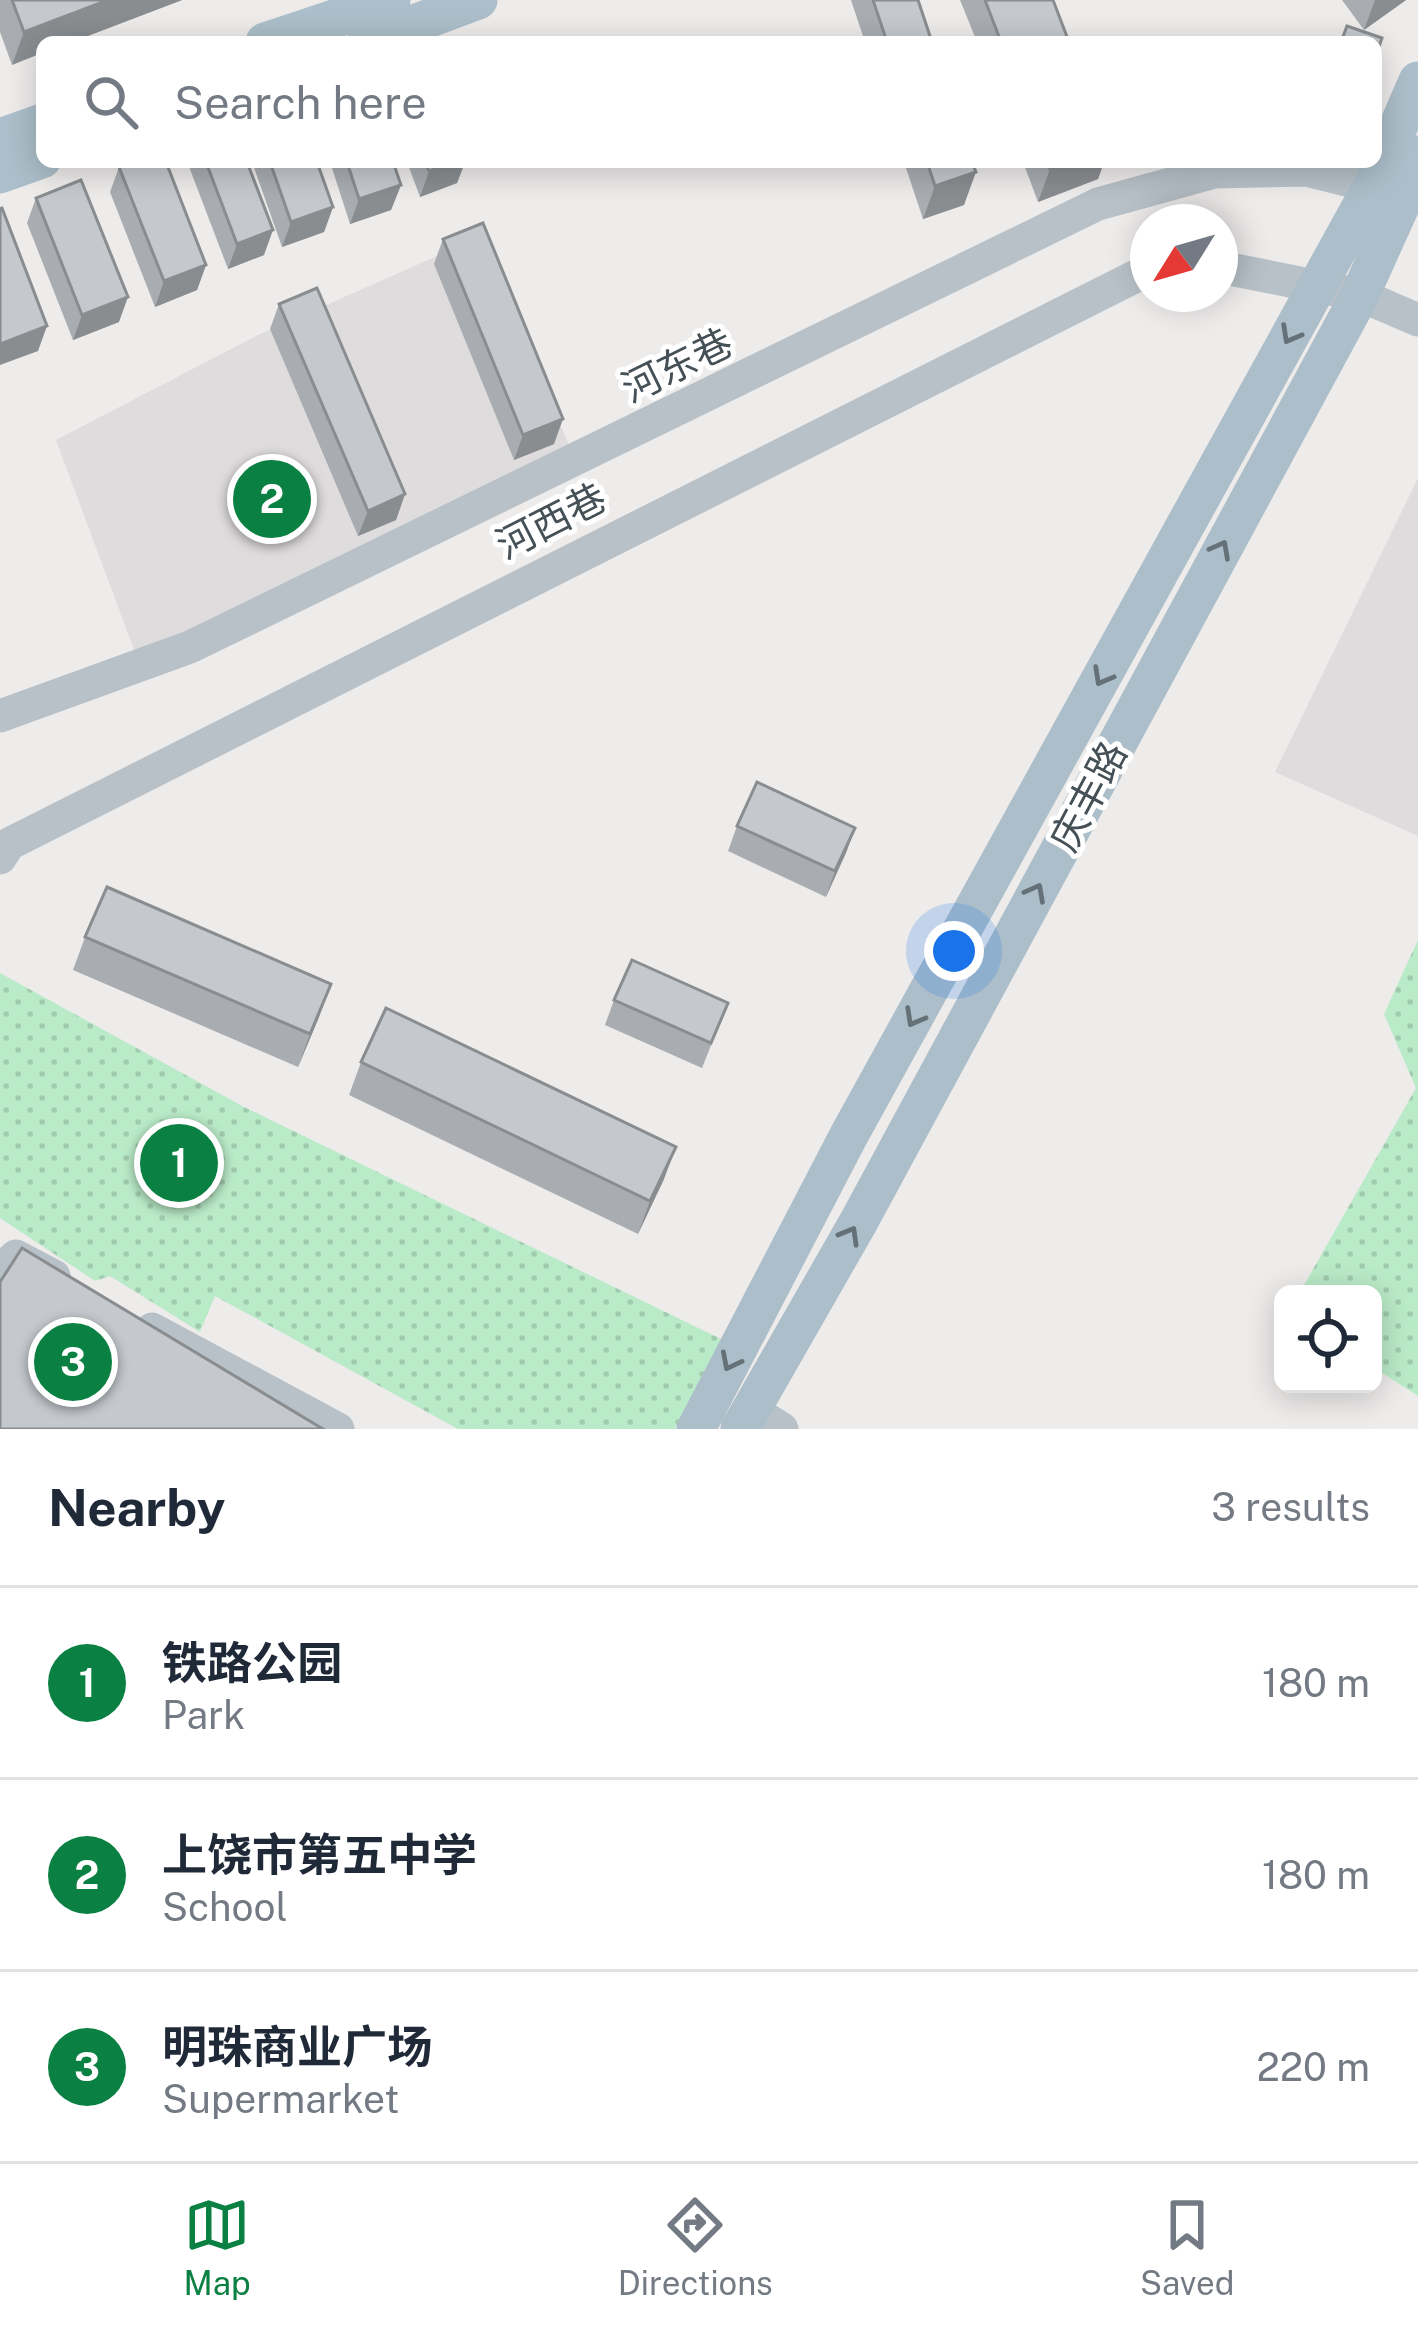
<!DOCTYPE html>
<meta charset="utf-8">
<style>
body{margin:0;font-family:"Public Sans","Noto Sans SC",sans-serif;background:#f2f2f3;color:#1f2937}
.controls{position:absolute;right:36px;bottom:36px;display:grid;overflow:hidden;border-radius:18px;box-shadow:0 6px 30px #0003}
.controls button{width:108px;height:108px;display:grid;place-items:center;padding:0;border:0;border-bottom:3px solid #e0e1e3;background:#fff;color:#1f2937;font:60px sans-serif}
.compass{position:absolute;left:1130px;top:204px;width:108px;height:108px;border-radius:50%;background:#fff;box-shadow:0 6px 30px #0003;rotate:233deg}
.you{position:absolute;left:954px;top:951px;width:42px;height:42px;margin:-30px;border:9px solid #fff;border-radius:50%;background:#1a73e8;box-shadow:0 0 0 18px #1a73e833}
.badge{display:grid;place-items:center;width:78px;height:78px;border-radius:50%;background:#0b8043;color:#fff;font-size:39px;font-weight:700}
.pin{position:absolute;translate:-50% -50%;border:6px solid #fff;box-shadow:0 3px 12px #0006}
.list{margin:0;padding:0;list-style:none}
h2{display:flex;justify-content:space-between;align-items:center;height:156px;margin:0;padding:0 48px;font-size:51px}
h2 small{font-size:39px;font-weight:400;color:#747a83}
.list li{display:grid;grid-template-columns:78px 1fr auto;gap:36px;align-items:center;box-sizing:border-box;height:192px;padding:0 48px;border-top:3px solid #e0e1e3}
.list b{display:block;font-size:45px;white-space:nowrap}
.list p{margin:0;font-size:39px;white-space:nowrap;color:#747a83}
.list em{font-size:39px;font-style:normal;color:#747a83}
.icon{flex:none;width:66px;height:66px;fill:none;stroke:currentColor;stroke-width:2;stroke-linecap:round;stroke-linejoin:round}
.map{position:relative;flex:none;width:1418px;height:1429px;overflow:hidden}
.search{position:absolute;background:#fff;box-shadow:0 6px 30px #0003;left:36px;right:36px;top:36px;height:132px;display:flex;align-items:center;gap:30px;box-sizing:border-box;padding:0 42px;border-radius:18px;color:#747a83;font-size:45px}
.sheet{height:732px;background:#fff}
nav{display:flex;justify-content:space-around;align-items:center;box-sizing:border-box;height:168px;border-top:3px solid #e0e1e3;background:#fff;font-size:33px;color:#747a83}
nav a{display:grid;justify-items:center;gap:6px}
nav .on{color:#0b8043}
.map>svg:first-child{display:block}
.education{fill:#dfdcdd}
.park{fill:url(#park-dots)}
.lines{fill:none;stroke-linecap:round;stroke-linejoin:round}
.minor{stroke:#b7c1c7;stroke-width:33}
.major{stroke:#acbec9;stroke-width:39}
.wall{fill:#a9adb1}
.shaded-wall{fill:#8a8d90}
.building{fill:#c5c9ce;stroke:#8a8d90;stroke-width:3}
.oneway{stroke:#647179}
.labels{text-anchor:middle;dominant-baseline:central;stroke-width:10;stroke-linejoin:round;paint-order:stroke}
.street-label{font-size:39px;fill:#455057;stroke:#fff}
</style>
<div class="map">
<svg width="1418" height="1429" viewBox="0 0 1418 1429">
<defs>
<pattern id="park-dots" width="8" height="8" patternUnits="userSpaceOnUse" patternTransform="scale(3)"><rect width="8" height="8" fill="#baebc8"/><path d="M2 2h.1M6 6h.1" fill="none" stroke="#a1cbae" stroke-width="1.8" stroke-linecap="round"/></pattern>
</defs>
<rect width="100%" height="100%" fill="#eeebeb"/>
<path class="education" d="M 480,237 L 569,445 L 139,663 L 56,440 L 256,336 Z
M 1418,478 L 1418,836 L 1275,772 Z"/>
<path class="park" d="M 1418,940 L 1418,1396 L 1373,1367 L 1373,1294 L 1299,1294 L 1416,1088 L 1384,1014 Z
M 0,973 L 244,1107 L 721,1339 L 675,1429 L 458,1429 L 215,1296 L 200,1332 L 110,1276 L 95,1281 L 0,1218 Z"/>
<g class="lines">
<path class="minor" d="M 1220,267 L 1360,295 L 1418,320
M 0,716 L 190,647 L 1098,204 L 1214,172 L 1306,170 L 1395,192
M 0,858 L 9,844 L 1148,270
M 0,1270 L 16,1256 L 54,1276
M 152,1329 L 338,1429
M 749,1408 L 782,1429"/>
<path class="major" d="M 265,42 L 391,0
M 366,42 L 478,0
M 0,138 L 42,123
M 0,174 L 42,159
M 696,1429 L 849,1135 L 1372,187 L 1418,81
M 740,1429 L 859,1221 L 1360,295 L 1405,195 L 1418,155"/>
</g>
<path class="wall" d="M 0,0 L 182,0 L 72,42 L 42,42 L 12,65 L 0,32 Z
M 851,0 L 918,0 L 932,42 L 865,42 Z
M 960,0 L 1053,0 L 1069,42 L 977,42 Z
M 1342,0 L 1406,0 L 1364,30 Z
M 189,162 L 247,162 L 264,255 L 228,269 L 188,164 Z
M 252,162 L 317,162 L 333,207 L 324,232 L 282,247 Z
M 330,162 L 393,162 L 401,185 L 391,210 L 350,224 Z
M 407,162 L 465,162 L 457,183 L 420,197 Z
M 904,162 L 972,162 L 964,205 L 923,219 Z
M 1023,162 L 1104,162 L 1098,179 L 1038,202 Z
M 119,167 L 206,265 L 197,290 L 155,307 L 110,192 Z
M 36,198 L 119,322 L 73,340 L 27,223 Z
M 443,239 L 554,444 L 514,460 L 434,264 Z
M 279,304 L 405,494 L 396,520 L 358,536 L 270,329 Z
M 737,826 L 855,828 L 826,897 L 728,851 Z
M 85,937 L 319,1017 L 298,1067 L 73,970 Z
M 614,1000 L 728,1003 L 702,1068 L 605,1025 Z
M 361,1062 L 664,1179 L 638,1234 L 349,1095 Z"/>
<path class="shaded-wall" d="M 108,0 L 182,0 L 72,42 L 42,42 L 42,53 L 12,65 L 24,32 Z
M 1375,0 L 1406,0 L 1364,30 Z
M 455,162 L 465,162 L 457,183 L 420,197 L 429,171 Z
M 1069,162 L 1104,162 L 1098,179 L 1038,202 L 1050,169 Z
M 976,172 L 964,205 L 923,219 L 935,186 Z
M 401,185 L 391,210 L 350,224 L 359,199 Z
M 333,207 L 324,232 L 282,247 L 291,222 Z
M 273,230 L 264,255 L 228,269 L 237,244 Z
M 206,265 L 197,290 L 155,307 L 164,281 Z
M 128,297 L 119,322 L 73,340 L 82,315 Z
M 47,326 L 38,351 L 0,365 L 0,344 Z
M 563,419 L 554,444 L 514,460 L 523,435 Z
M 405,494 L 396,520 L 358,536 L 368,511 Z
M 855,828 L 846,853 L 826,897 L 835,871 Z
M 331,984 L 319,1017 L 298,1067 L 310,1034 Z
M 676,1147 L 664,1179 L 638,1234 L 650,1201 Z"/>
<path class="building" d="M 12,0 L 108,0 L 24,32 Z
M 873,0 L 918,0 L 932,42 L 887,42 Z
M 985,0 L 1053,0 L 1069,42 L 1001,42 Z
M 1347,26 L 1382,38 L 1376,55 L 1376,42 L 1341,42 Z
M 133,162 L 166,162 L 206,265 L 164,281 L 119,167 Z
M 206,162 L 247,162 L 273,230 L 237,244 Z
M 270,162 L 317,162 L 333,207 L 291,222 Z
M 347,162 L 393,162 L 401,185 L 359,199 Z
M 425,162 L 455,162 L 429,171 Z
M 927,162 L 972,162 L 976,172 L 935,186 Z
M 1047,162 L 1069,162 L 1050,169 Z
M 81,180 L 128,297 L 82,315 L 36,198 Z
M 2,208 L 47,326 L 0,344 L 0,209 Z
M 483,223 L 563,419 L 523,435 L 443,239 Z
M 317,288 L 405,494 L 368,511 L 279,304 Z
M 757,782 L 855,828 L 835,871 L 737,826 Z
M 107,887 L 331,984 L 310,1034 L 85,937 Z
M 632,960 L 728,1003 L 711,1043 L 614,1000 Z
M 386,1008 L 676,1147 L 650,1201 L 361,1062 Z
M 22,1248 L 323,1429 L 0,1429 L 0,1282 Z"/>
<defs><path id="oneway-chevron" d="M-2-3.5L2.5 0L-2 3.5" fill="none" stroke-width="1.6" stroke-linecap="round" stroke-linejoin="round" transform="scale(3)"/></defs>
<g class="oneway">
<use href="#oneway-chevron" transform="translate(1290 335) rotate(119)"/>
<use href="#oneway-chevron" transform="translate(1221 549) rotate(-62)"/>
<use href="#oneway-chevron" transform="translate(1102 677) rotate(119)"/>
<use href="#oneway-chevron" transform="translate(1036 892) rotate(-62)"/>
<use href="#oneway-chevron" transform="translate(914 1018) rotate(119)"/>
<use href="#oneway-chevron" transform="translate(850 1235) rotate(-60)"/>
<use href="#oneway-chevron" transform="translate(730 1362) rotate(117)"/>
</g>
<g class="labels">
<g class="street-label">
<text transform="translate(677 365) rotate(-26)">河东巷</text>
<text transform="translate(551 521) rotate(-27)">河西巷</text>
<text transform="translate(1088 796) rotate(-62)">庆丰路</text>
</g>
</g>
</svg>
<div class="controls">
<button><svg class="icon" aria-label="locate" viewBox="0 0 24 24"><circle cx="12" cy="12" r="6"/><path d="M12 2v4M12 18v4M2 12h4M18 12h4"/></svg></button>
</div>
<svg class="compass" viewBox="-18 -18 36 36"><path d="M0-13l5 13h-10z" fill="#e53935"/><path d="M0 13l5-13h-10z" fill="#747a83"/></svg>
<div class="you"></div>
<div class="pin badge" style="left:179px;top:1163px">1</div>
<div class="pin badge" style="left:272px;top:499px">2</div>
<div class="pin badge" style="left:73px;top:1362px">3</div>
<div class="search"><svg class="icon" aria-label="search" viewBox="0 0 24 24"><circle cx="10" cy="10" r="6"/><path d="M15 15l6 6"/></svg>Search here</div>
</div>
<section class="sheet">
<h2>Nearby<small>3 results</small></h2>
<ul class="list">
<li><span class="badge">1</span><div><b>铁路公园</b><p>Park</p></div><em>180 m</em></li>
<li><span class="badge">2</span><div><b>上饶市第五中学</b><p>School</p></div><em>180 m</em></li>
<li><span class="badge">3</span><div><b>明珠商业广场</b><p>Supermarket</p></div><em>220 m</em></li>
</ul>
</section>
<nav>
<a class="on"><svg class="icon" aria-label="map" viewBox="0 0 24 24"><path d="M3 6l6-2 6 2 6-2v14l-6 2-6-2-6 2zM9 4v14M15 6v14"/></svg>Map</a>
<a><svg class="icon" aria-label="directions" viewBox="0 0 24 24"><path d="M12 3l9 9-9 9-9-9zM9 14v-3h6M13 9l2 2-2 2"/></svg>Directions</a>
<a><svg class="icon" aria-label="saved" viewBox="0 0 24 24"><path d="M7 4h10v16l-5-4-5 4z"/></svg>Saved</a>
</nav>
